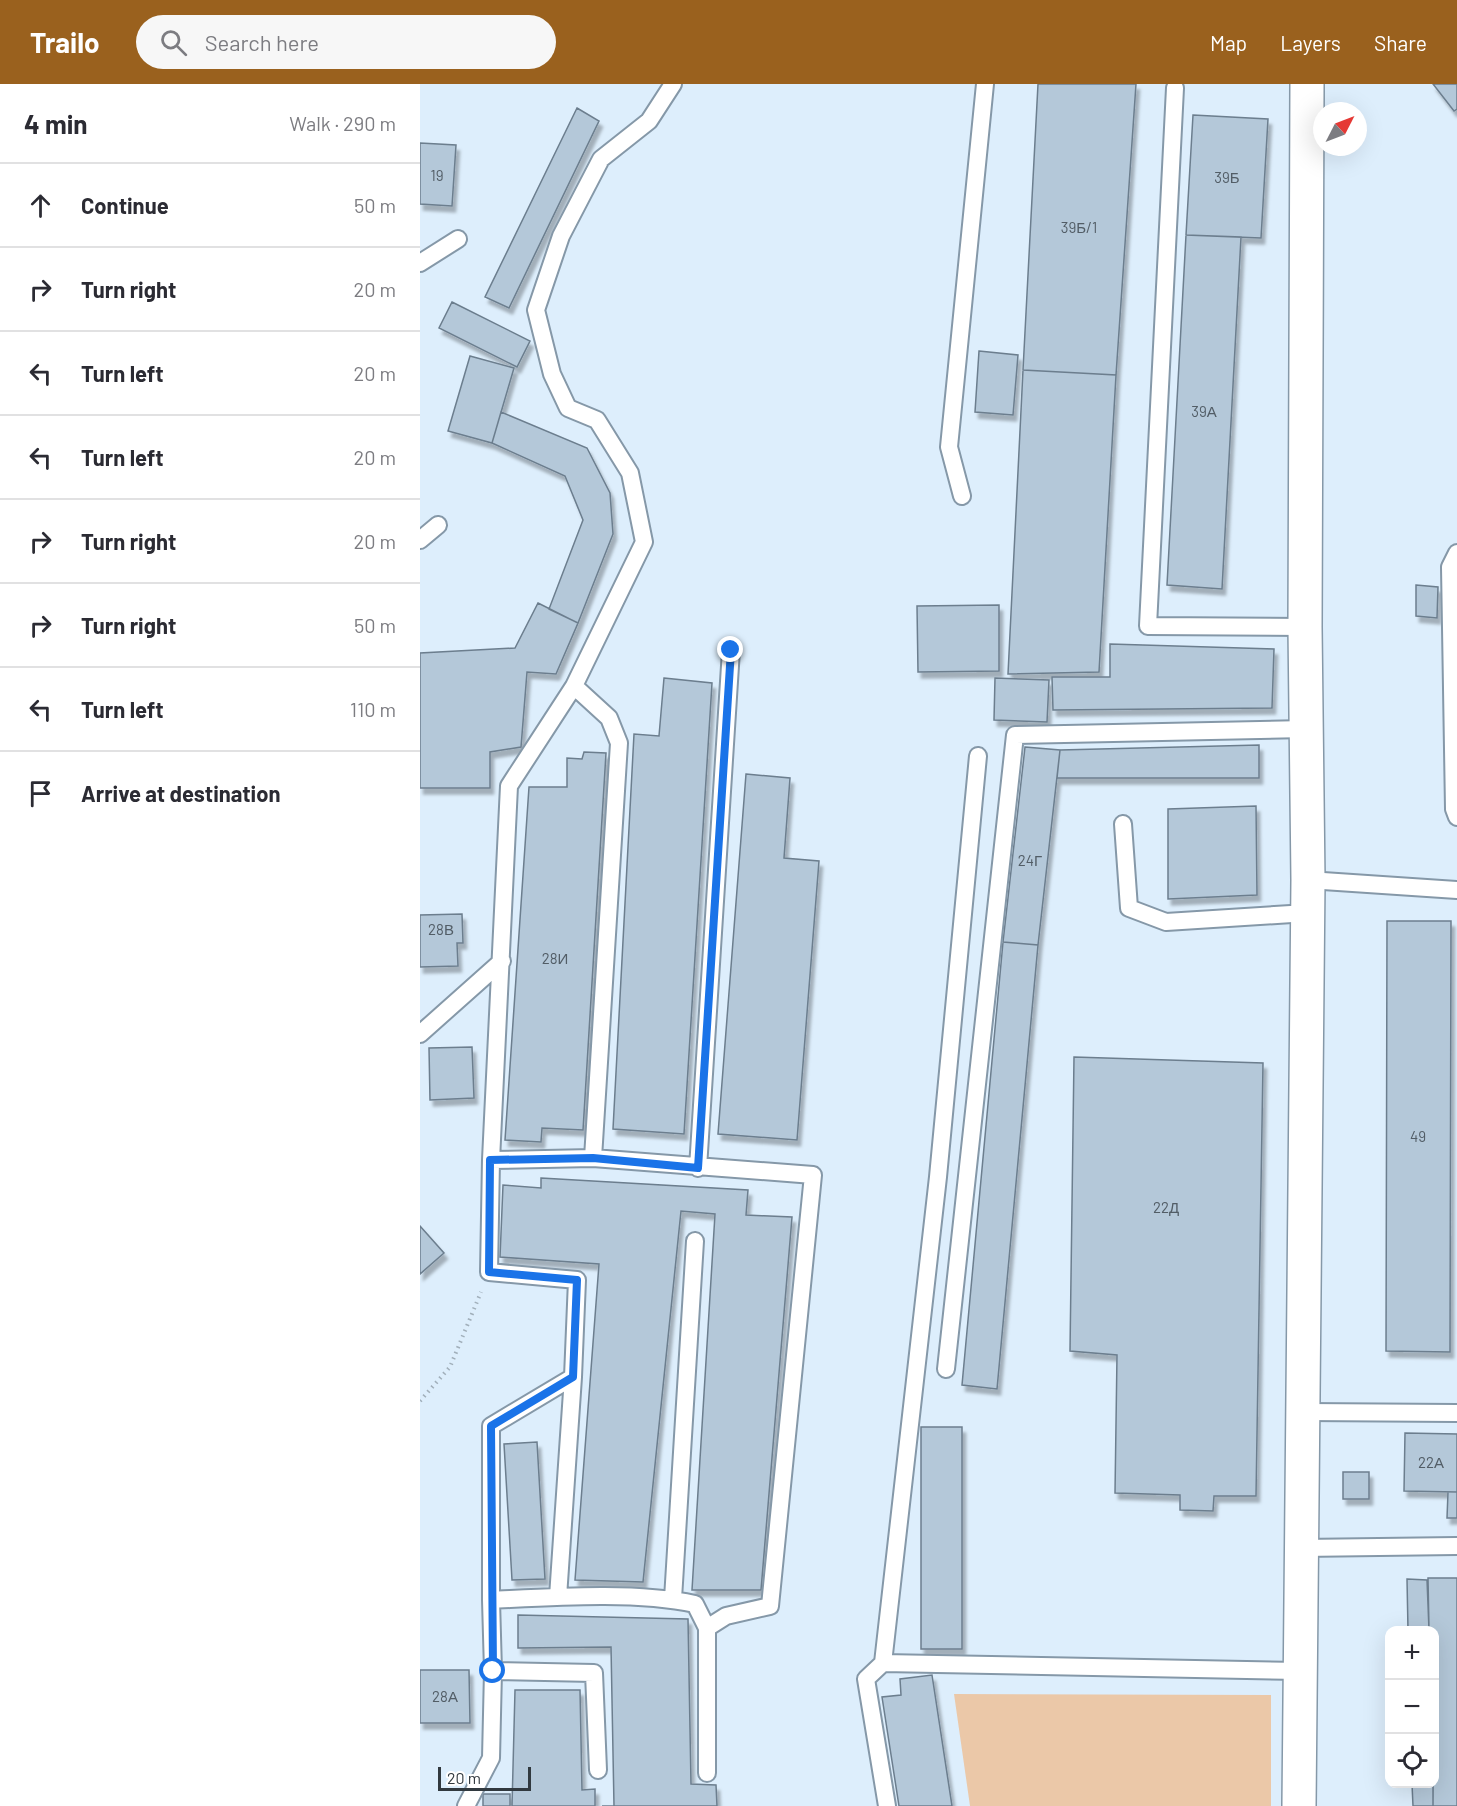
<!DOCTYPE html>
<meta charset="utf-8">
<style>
body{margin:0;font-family:Barlow,sans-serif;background:#f7f7f7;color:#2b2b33}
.controls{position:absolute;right:18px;bottom:18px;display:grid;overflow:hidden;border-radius:12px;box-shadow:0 6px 24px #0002}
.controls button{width:54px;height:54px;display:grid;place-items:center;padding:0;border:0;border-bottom:2px solid #e1e1e2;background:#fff;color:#2b2b33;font:30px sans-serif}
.compass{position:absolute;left:893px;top:18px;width:54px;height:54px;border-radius:50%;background:#fff;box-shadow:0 6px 24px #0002;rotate:48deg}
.scale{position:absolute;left:18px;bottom:15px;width:93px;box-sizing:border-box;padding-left:6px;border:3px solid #31393f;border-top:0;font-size:16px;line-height:21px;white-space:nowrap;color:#31393f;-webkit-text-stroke:4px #fff;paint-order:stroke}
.stop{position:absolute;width:18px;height:18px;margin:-14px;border:4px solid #1a73e8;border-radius:50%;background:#fff}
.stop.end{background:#1a73e8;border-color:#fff;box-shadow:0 2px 6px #0008}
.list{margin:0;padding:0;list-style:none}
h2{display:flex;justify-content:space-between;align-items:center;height:78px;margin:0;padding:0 24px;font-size:26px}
h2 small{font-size:20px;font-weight:400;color:#7c7c81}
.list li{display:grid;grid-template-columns:39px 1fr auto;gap:18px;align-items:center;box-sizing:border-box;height:84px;padding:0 24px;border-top:2px solid #e1e1e2}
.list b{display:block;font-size:22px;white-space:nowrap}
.list em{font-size:20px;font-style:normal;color:#7c7c81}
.icon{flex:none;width:33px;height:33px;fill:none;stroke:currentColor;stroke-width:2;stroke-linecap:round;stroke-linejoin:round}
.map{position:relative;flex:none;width:1037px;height:1722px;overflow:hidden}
header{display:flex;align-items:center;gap:36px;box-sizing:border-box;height:84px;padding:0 30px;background:#9a611e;color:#fff}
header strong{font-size:28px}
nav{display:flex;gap:33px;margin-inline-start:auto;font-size:21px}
.search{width:420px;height:54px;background:#f7f7f7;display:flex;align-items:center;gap:15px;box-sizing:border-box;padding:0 21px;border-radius:33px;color:#7c7c81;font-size:22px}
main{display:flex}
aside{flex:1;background:#fff}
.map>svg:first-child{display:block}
.green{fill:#ebc8a8}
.building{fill:#b4c8d9;stroke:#6c7e8e;stroke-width:1.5;filter:url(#shadow)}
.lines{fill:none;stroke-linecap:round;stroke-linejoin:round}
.lane-casing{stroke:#8598a8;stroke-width:20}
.street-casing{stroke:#8598a8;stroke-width:36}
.path{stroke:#a1afba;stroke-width:4;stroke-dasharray:1.5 4.5;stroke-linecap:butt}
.lane{stroke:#fff;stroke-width:16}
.street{stroke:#fff;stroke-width:33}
.route{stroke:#1a73e8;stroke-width:8}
.labels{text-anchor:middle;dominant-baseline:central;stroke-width:4.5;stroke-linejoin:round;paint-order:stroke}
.number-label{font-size:15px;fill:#525d66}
</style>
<header>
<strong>Trailo</strong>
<div class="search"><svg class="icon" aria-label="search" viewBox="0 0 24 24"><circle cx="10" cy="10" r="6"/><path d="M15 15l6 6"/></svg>Search here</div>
<nav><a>Map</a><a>Layers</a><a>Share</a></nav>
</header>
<main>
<aside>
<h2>4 min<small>Walk · 290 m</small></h2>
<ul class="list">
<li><svg class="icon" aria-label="ahead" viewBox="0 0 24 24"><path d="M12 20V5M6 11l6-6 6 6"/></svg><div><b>Continue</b></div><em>50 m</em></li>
<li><svg class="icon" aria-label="right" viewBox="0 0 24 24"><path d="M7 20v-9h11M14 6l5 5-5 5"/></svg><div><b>Turn right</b></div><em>20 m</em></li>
<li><svg class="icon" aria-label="left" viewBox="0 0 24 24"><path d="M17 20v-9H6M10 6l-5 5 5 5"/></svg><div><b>Turn left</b></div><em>20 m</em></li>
<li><svg class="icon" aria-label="left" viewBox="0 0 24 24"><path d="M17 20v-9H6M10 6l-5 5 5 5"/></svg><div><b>Turn left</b></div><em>20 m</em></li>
<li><svg class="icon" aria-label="right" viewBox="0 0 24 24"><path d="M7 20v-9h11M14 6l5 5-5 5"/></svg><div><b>Turn right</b></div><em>20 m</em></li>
<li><svg class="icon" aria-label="right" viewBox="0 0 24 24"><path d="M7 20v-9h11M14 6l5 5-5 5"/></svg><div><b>Turn right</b></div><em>50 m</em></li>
<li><svg class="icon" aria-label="left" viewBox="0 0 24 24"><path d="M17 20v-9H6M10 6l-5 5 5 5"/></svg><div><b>Turn left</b></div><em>110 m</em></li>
<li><svg class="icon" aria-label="arrive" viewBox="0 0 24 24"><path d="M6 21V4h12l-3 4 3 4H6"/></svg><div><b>Arrive at destination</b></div></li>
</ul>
</aside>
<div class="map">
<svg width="1037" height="1722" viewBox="0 0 1037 1722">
<defs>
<filter id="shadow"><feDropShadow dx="3.5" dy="6" stdDeviation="1.5" flood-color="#0004"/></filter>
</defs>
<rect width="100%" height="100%" fill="#ddeefc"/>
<path class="green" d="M 534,1610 L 851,1611 L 851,1722 L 550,1722 Z"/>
<path class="building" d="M 618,0 L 716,0 L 696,291 L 603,286 Z
M 1013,0 L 1037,0 L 1037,25 L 1034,27 Z
M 157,24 L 179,37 L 89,224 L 65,213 Z
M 773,31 L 848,35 L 841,154 L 766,151 Z
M 0,59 L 36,61 L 32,122 L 0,120 Z
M 766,151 L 821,153 L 802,505 L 747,501 Z
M 32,218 L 110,257 L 97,283 L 19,244 Z
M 559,267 L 598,271 L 593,331 L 555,328 Z
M 50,272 L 94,284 L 72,359 L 28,347 Z
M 603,286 L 696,291 L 679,588 L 588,590 Z
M 81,328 L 167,364 L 190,409 L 193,450 L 158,539 L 129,525 L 163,436 L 145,392 L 72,359 Z
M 996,501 L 1018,503 L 1017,534 L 996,532 Z
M 118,519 L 158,539 L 136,590 L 107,588 L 101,663 L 70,668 L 70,704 L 0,704 L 0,569 L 95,564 Z
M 579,521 L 579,587 L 498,588 L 497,522 Z
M 690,560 L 854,565 L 852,624 L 633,626 L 632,593 L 690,593 Z
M 244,594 L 292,599 L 264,1050 L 193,1045 L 214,650 L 239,652 Z
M 575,594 L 629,596 L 627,638 L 574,636 Z
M 839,661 L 839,694 L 637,694 L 640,666 Z
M 605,663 L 640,666 L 618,861 L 583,858 Z
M 164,668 L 186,669 L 163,1046 L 122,1044 L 121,1058 L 85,1056 L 109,703 L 147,703 L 147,674 L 162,675 Z
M 326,690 L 370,694 L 364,774 L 399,777 L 377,1056 L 298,1050 Z
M 836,722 L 837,811 L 748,815 L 748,725 Z
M 42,830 L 43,859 L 37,859 L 38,882 L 0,883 L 0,831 Z
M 967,837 L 1031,837 L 1030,1268 L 966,1267 Z
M 583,858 L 618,861 L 577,1305 L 542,1301 Z
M 52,963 L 54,1014 L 10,1016 L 9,964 Z
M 654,973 L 843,979 L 836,1412 L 794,1412 L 793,1427 L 760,1426 L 760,1411 L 695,1409 L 697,1271 L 650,1267 Z
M 121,1094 L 328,1106 L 326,1131 L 372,1133 L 341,1506 L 272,1506 L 295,1130 L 261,1127 L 223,1498 L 155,1496 L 179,1180 L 80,1173 L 83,1101 L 121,1104 Z
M 0,1142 L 24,1169 L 0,1190 Z
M 501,1343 L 542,1343 L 542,1565 L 501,1565 Z
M 985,1349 L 1037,1350 L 1037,1408 L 984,1407 Z
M 117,1358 L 125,1495 L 92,1496 L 84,1360 Z
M 923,1388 L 949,1388 L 949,1415 L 923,1415 Z
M 1028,1408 L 1037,1408 L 1037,1434 L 1027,1434 Z
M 1008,1494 L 1037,1494 L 1037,1722 L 1013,1722 L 1014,1546 L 1009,1546 Z
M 987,1495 L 1007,1496 L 1009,1546 L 988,1546 Z
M 98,1531 L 268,1535 L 271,1700 L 296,1701 L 297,1722 L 182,1722 L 194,1722 L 191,1563 L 98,1564 Z
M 0,1586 L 49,1586 L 50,1639 L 0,1639 Z
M 512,1591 L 532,1722 L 479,1722 L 462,1613 L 481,1611 L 480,1595 Z
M 95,1606 L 160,1606 L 162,1706 L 175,1705 L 175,1722 L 92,1722 Z
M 992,1700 L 1013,1700 L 1013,1722 L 993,1722 Z
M 63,1710 L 90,1710 L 90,1722 L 63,1722 Z"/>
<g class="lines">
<defs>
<path id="lane" d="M 755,4 L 728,542 L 885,543
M 0,179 L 38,155
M 542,412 L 529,363 L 565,0
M 0,456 L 18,441
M 1037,469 L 1030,483 L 1034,725 L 1037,733
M 154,602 L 89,702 L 71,1076 L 173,1074
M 558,672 L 518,1093 L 463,1579 L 880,1587
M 703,740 L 709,824 L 746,838 L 887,829
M 888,796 L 1037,806
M 0,950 L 82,877
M 71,1076 L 69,1188 L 157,1196 L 153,1293 L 138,1513
M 278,1084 L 311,566
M 526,1285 L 595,651 L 886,645
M 884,1328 L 1037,1329
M 881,1464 L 1037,1462
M 253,1515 L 275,1157
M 71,1516 L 71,1342 L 153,1293
M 287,1544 L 287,1689
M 463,1579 L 446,1595 L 467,1722
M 178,1686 L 174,1589 L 73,1587 L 71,1516 C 133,1513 215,1507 275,1520 L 287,1544 L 306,1532 L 350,1522 L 393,1091 L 173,1074 L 199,659 L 189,634 L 154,602 L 224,458 L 210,389 L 177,336 L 148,324 L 132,290 L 116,226 L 141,152 L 181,75 L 229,37 L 253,0
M 46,1722 L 71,1674 L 73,1587"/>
<path id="street" d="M 879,1722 L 888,796 L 885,543 L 887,0"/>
</defs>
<use href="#lane" class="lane-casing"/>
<use href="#street" class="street-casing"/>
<path class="path" d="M 0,1317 L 30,1283 L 61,1208"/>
<use href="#lane" class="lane"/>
<use href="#street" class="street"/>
</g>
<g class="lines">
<path class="route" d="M 73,1587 L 71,1342 L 153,1293 L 157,1196 L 69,1188 L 70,1076 L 173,1074 L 278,1084 L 311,566"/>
</g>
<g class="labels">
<g class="number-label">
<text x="17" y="91">19</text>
<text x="807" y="93">39Б</text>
<text x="659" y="143">39Б/1</text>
<text x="784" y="327">39А</text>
<text x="610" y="776">24Г</text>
<text x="21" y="845">28В</text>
<text x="135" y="874">28И</text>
<text x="998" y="1052">49</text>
<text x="746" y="1123">22Д</text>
<text x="1011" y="1378">22А</text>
<text x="25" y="1612">28А</text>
</g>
</g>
</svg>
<div class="controls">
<button>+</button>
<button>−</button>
<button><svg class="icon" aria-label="locate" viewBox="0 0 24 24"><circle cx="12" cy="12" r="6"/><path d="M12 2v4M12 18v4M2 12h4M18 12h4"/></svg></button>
</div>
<svg class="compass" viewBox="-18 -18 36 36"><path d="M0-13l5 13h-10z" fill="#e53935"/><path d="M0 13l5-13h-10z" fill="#7c7c81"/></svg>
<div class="scale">20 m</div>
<div class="stop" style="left:73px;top:1587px"></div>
<div class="stop end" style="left:311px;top:566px"></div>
</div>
</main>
